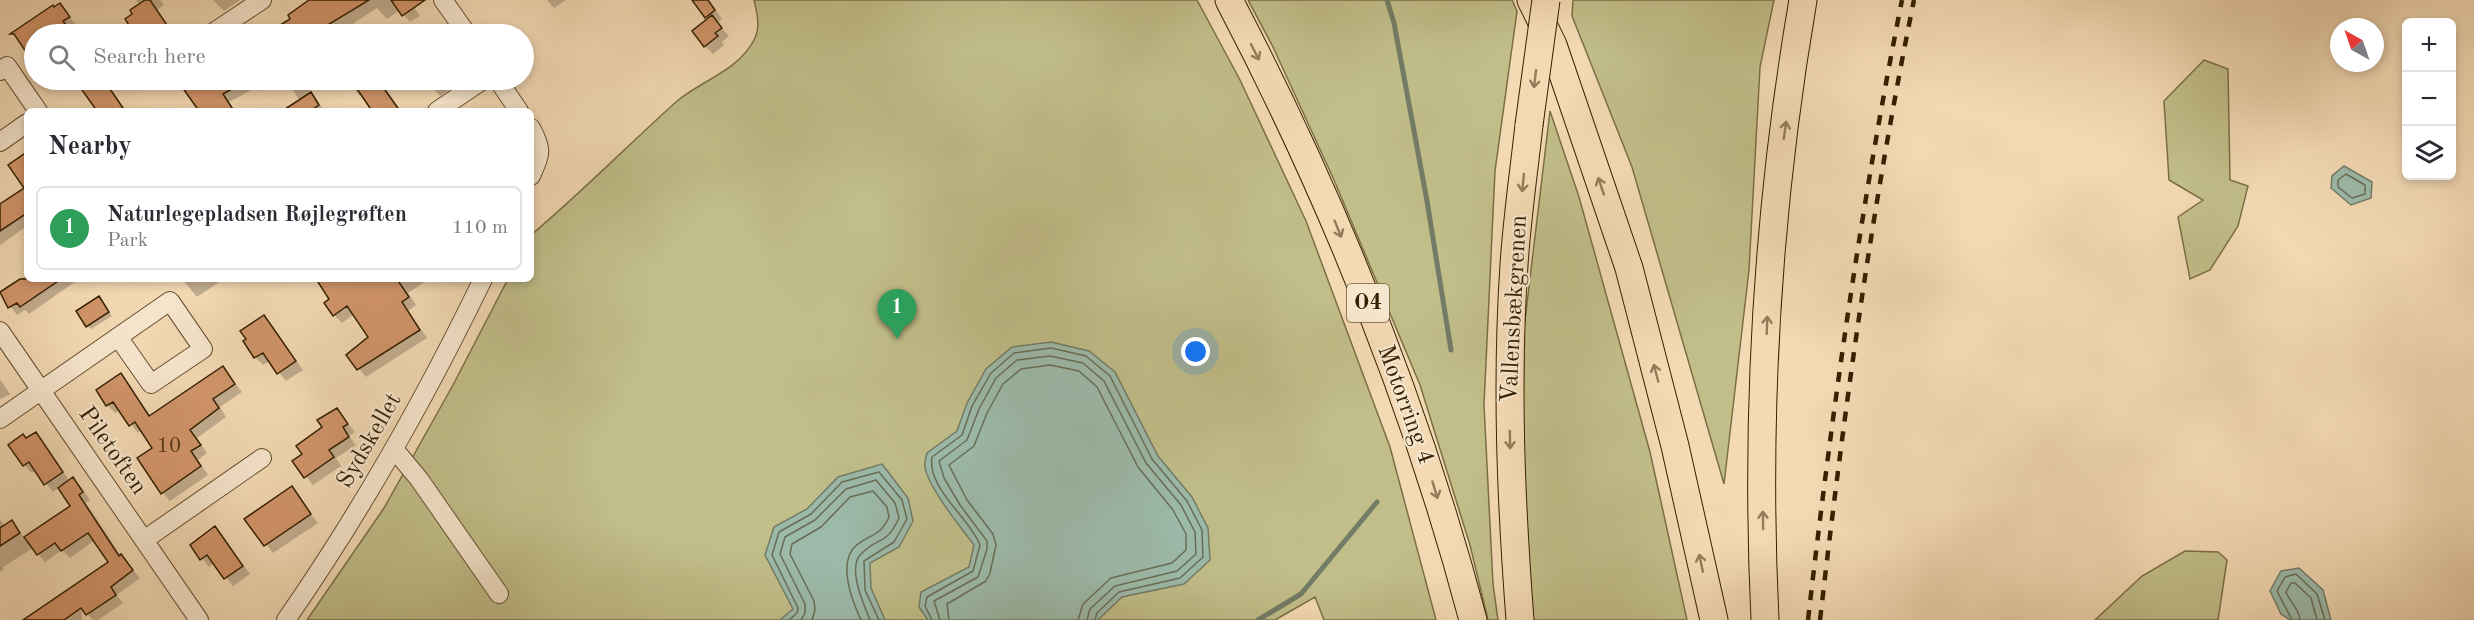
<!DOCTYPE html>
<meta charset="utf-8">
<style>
body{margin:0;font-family:"Old Standard TT",serif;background:#f7f7f7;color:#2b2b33}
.controls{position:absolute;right:18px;top:18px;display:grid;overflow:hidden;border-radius:9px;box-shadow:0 3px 9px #0003}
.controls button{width:54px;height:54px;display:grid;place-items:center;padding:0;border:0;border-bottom:2px solid #e1e1e2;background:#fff;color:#2b2b33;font:30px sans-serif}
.compass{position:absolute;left:2330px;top:18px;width:54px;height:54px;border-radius:50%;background:#fff;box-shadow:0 3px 9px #0003;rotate:320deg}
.you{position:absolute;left:1196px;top:352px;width:21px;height:21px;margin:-15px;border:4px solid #fff;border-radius:50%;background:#1a73e8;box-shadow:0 0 0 9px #1a73e833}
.badge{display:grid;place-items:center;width:39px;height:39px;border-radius:50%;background:#d93025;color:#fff;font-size:20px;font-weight:700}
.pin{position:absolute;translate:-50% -50px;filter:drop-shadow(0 2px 3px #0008)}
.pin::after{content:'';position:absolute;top:32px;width:21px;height:18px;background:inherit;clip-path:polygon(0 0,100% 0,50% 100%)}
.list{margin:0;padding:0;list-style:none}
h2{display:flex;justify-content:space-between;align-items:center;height:78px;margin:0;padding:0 24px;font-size:26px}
h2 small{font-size:20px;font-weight:400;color:#7c7c81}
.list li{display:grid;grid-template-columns:39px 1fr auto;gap:18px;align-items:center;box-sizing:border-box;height:84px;margin:0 12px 12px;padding:0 12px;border:2px solid #e1e1e2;border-radius:9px}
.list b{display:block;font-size:22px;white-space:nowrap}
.list p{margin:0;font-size:20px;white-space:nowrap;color:#7c7c81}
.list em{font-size:20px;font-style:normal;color:#7c7c81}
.icon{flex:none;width:33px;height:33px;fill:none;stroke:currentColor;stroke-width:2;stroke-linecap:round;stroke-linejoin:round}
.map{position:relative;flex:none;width:2474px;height:620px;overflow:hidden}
.search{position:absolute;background:#fff;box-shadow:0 3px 9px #0003;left:24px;top:24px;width:510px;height:66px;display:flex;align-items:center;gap:15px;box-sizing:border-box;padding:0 21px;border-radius:33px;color:#7c7c81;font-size:22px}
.panel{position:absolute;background:#fff;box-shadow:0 3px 9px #0003;left:24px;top:108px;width:510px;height:174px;border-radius:9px}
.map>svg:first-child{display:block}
.green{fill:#c1be89;stroke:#7b6f44;stroke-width:1.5}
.water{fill:#9cbaaa;stroke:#737c66;stroke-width:1.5}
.shadow{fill:#0003}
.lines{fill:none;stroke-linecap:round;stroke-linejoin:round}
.shore{stroke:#686d55;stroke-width:1.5}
.stream{stroke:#737c66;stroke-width:5}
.building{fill:#d1956a;stroke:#352000;stroke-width:1.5}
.minor-casing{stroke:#644e2d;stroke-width:20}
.highway-casing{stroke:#352000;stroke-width:29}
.minor{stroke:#f7e6ce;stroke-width:18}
.highway{stroke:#f3d9b4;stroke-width:27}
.rail{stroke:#352000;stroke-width:4.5;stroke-dasharray:10 10;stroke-linecap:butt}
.highway-bridge-casing{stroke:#352000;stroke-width:29;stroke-linecap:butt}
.highway-bridge{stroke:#f3d9b4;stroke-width:27}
.oneway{stroke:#947c5a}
.labels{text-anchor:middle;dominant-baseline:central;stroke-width:4.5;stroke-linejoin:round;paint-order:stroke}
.number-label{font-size:21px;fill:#5c3d1a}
.shield{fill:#f7e6ce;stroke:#6f5b3e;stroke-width:1.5}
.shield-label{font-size:22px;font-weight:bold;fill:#352000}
.street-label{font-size:24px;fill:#352000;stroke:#f7e6ce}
</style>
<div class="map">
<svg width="2474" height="620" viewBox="0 0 2474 620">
<rect width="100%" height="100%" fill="#f3d9b4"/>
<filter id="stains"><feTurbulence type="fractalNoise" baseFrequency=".00333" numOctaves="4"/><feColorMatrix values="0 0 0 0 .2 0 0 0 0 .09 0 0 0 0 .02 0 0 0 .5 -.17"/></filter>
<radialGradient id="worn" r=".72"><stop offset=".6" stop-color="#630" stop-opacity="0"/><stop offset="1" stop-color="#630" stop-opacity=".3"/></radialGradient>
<path class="green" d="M 754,0 L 1197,0 L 1240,80 L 1306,221 L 1390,447 L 1436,620 L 1324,620 L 1315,597 L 1275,620 L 307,620 L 384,508 L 453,385 L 508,279 L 531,279 L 531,235 C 581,193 627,146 676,102 C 700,81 738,71 754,40 C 761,27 757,13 754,0 Z
M 1248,0 L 1512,0 L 1517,11 L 1495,171 L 1484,405 L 1493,584 L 1498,620 L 1488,620 L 1470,545 L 1420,385 L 1334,180 L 1273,47 Z
M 1573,0 L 1774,0 L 1760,67 L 1749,270 L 1724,484 L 1632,167 L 1572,16 Z
M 2204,60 L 2228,69 L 2230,180 L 2248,186 L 2238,226 L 2210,270 L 2190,279 L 2178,217 L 2203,200 L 2169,180 L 2164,101 Z
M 1550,111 L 1579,197 L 1650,452 L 1687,620 L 1533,620 L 1518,379 Z
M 2185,551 L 2218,552 L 2227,560 L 2218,620 L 2095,620 L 2142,576 Z"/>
<path class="water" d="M 2344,166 L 2372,182 L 2371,198 L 2351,205 L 2331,188 L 2332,176 Z
M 1051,342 L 1089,351 L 1115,372 L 1158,456 L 1192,497 L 1208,528 L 1210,560 L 1184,584 L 1122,597 L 1098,620 L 928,620 L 919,607 L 921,592 L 969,567 L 974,545 C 961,528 928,487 925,467 C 924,463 926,457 927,453 L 957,431 L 967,403 L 986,369 L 1012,347 Z
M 882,464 L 908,498 L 913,521 L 899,547 L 870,563 L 871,588 L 885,620 L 780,620 L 793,609 L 765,555 L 774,527 L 807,509 L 838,477 Z
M 2299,568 L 2323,590 L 2331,620 L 2290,620 L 2281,614 L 2270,591 L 2281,571 Z"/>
<path class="shadow" d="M 136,0 L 160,0 L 164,5 L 157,10 L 174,34 L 138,34 L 136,32 L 140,5 Z
M 213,0 L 240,0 L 224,11 Z
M 312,0 L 409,0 L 420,16 L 410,22 L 400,10 L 387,19 L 377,8 L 351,25 L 349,23 L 332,34 L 274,34 L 273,32 L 292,19 Z
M 547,0 L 566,0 L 554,8 Z
M 694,0 L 709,0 L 722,19 L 717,23 L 729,36 L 722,42 L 724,45 L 713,54 L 705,46 L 708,20 Z
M 60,5 L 76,25 L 70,29 L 73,33 L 34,34 L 34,58 L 15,33 Z
M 196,80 L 304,80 L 324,111 L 300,111 L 300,101 L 288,83 L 280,88 L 273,81 L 258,91 L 255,88 L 229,102 L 235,111 L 200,111 L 184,87 Z
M 346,80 L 384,80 L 381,82 L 401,111 L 374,111 L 363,94 L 360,96 Z
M 426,80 L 452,80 L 456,85 L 440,96 Z
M 98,81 L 114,93 L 126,111 L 99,111 Z
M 27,153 L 27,226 L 0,245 L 0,206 L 27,188 Z
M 27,275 L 27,279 L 79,279 L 29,314 L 25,310 L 17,315 L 0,293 Z
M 182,279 L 224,279 L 197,297 Z
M 325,279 L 429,279 L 408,293 L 416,305 L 408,311 L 427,338 L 366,377 L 348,355 L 370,338 L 354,314 L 342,323 L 334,315 Z
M 99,298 L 112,316 L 91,329 L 87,326 Z
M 264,317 L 303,370 L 286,381 L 270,361 L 263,365 L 255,357 Z
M 223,368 L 242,392 L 220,407 L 226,417 L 197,438 L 207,453 L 198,460 L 208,475 L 170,501 L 163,493 L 154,449 L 142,430 L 138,433 L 120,410 L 115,413 L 107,405 L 120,375 L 151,416 Z
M 0,379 L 10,394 L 1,399 L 0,398 Z
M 337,410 L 355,432 L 349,436 L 356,445 L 336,458 L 341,466 L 313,485 L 294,461 L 304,454 Z
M 35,434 L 70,481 L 73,479 L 81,487 L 90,500 L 86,503 L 121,556 L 140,578 L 117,595 L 123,603 L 98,620 L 93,620 L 81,606 L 82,620 L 26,620 L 110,562 L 95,540 L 70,558 L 62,550 L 45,562 L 33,548 L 3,567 L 4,569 L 0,572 L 0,520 L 5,526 L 11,522 L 25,538 L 72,506 L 60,487 L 53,492 L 36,470 L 32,473 L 24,465 L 27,440 Z
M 291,488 L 318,523 L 273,553 L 246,519 Z
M 215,528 L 250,574 L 233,586 L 214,563 L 209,567 L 192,545 Z"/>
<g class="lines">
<path class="shore" d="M 2346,174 L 2365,185 L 2365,194 L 2352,198 L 2338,187 L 2338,180 Z
M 789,620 L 797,613 L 798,608 L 772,555 L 779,532 L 811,514 L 842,482 L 879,472 L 902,500 L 907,519 L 894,542 L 864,561 L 865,590 L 879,620
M 801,620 L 805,613 L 805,604 L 780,554 L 785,537 L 815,520 L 846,489 L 876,480 L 895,503 L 899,518 C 886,546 879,536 862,553 C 846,566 864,605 870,620
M 812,620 L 815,610 L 814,601 L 790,554 L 792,544 L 821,527 L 850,497 L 873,491 L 887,507 L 889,517 C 881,535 872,534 858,544 C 836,560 852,601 861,620
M 932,620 L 925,606 L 927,597 L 973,571 L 980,545 C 970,518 927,489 932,457 L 962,435 L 972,406 L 991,373 L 1014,353 L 1051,348 L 1086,356 L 1110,376 L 1152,459 L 1187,501 L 1202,530 L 1203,557 L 1180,578 L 1119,592 L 1097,613 L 1095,620
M 940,620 L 934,601 L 978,577 L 987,549 L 987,541 L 960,505 L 944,478 L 939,461 L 967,440 L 979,409 L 996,378 L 1017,360 L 1050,356 L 1083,363 L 1104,381 L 1146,463 L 1181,505 L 1195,532 L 1196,554 L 1177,571 L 1115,586 L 1090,609 L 1087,620
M 949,620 L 947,604 L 986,581 L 990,573 L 996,545 L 993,534 L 967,500 L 949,465 L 974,446 L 987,413 L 1003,384 L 1021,369 L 1050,365 L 1079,371 L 1097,387 L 1138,467 L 1173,510 L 1186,534 L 1186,550 L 1172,563 L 1111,578 L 1083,604 L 1078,620
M 2292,620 L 2277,591 L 2285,577 L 2296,574 L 2317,594 L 2325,620
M 2300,620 C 2299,609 2290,602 2286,592 L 2291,583 L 2295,583 L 2311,598 L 2317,620"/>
<path class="stream" d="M 1387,0 L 1394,23 L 1427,201 L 1451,350
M 1258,620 L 1301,594 L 1377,502"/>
</g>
<path class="building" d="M 145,0 L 150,0 L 173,34 L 146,34 L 142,28 L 134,33 L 125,19 L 132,14 L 130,10 Z
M 309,0 L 369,0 L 313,34 L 266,34 L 290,19 L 288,15 Z
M 391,0 L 425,0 L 402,16 Z
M 692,0 L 708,0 L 715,10 L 705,18 Z
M 60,3 L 70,17 L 63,21 L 66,25 L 51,34 L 34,34 L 34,46 L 26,52 L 14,34 L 10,34 L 53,5 L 54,7 Z
M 712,15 L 722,28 L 715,33 L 718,36 L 704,47 L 692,31 Z
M 98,80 L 102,86 L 106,83 L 125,111 L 97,111 L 82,90 Z
M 193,80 L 248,80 L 223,94 L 234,111 L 199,111 L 182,87 Z
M 351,80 L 378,80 L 400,111 L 372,111 Z
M 311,92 L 319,105 L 310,111 L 282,111 Z
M 27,152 L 27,213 L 0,231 L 0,204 L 24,188 L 8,165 Z
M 20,279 L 61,279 L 20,307 L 17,303 L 8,308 L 0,292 Z
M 316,279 L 397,279 L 409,297 L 402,302 L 420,330 L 357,370 L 346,355 L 368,337 L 347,306 L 333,316 L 324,303 L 329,299 Z
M 99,296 L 109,312 L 86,327 L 76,311 Z
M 264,315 L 296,361 L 277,374 L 263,353 L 254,358 L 243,341 L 246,339 L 240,331 Z
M 223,366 L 235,384 L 213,399 L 219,408 L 190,430 L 201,445 L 191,451 L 201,466 L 161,494 L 137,458 L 152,448 L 135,422 L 129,426 L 113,402 L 106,406 L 96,390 L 121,373 L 149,416 Z
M 337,408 L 348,424 L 343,427 L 349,437 L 329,450 L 334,457 L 304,478 L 292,461 L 302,454 L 296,446 L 322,427 L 317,420 Z
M 36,432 L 63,472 L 44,485 L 29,462 L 23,466 L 8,445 L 23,434 L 26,438 Z
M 73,477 L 83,492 L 79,495 L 119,556 L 121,554 L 133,570 L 111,587 L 116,595 L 86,615 L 81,608 L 64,620 L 23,620 L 108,562 L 88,533 L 61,551 L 55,543 L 37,555 L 24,537 L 70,506 L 58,488 Z
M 292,486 L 311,514 L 264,546 L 244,519 Z
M 12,520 L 20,533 L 0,546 L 0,528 Z
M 215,526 L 243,566 L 224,579 L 207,555 L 200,560 L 190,545 Z"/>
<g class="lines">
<defs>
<path id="minor" d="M 443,0 L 467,34
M 211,34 L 262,0
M 0,71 L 7,66 L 38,111
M 498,80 L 519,111
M 437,111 L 483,80
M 531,128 C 543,150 541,153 531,176
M 0,142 L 27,123
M 0,331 L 199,620
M 0,419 L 118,337 L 151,384 L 203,349 L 170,301 L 118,337
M 394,449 L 419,479 L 499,594
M 144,540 L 262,458
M 286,620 C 361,512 426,397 483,279"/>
<path id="highway" d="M 1229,0 C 1332,197 1416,405 1473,620
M 1531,0 L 1553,45 L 1629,268 L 1675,446 L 1714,620
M 1520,620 C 1511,502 1506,384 1514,265 C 1517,218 1524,171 1529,125
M 1765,620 C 1755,414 1768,204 1803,0"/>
</defs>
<use href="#minor" class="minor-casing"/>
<use href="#highway" class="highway-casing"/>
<use href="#minor" class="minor"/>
<use href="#highway" class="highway"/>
<path class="rail" d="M 1808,620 C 1832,412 1861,205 1902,0
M 1820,620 C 1844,412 1872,205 1914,0"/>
<defs>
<path id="highway-bridge" d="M 1529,125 L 1546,0"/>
</defs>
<use href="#highway-bridge" class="highway-bridge-casing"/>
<use href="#highway-bridge" class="highway-bridge"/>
</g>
<defs><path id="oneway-shaft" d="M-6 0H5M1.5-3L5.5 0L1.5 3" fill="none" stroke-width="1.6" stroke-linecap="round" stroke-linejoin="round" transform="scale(1.5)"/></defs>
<g class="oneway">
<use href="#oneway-shaft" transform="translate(1255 52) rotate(63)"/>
<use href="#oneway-shaft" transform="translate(1535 79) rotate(97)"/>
<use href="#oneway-shaft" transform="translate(1785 130) rotate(-82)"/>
<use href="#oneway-shaft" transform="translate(1523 183) rotate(96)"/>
<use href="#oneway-shaft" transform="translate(1601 186) rotate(-109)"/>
<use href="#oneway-shaft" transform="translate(1338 229) rotate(68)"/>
<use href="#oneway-shaft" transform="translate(1767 325) rotate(-88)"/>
<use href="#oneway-shaft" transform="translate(1656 373) rotate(-105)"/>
<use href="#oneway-shaft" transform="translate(1510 440) rotate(89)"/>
<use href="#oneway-shaft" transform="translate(1435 490) rotate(73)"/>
<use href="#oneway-shaft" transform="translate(1763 520) rotate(-91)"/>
<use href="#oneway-shaft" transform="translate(1701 563) rotate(-102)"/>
</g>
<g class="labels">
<g class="number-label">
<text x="169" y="446">10</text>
</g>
<rect class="shield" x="1347" y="284" width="42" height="38" rx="4.5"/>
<g class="shield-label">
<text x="1368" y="303">O4</text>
</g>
<g class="street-label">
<text transform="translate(1515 309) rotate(-87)">Vallensbækgrenen</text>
<text transform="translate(1405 405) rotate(70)">Motorring 4</text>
<text transform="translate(370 441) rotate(-60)">Sydskellet</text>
<text transform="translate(112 451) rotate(55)">Piletoften</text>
</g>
</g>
<rect width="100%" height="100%" filter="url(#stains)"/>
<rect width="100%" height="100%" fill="url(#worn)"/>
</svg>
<div class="controls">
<button>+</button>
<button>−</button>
<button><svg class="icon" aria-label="layers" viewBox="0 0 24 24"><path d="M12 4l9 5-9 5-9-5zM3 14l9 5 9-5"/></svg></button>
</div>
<svg class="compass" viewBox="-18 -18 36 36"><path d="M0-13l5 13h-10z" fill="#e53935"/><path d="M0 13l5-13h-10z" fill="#7c7c81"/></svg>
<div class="you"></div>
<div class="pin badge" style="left:897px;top:339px;background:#2e9e5b">1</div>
<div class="search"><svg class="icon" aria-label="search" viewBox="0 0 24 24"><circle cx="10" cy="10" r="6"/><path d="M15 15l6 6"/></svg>Search here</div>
<section class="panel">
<h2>Nearby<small></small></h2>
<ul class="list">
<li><span class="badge" style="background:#2e9e5b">1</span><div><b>Naturlegepladsen Røjlegrøften</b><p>Park</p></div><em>110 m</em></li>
</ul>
</section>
</div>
